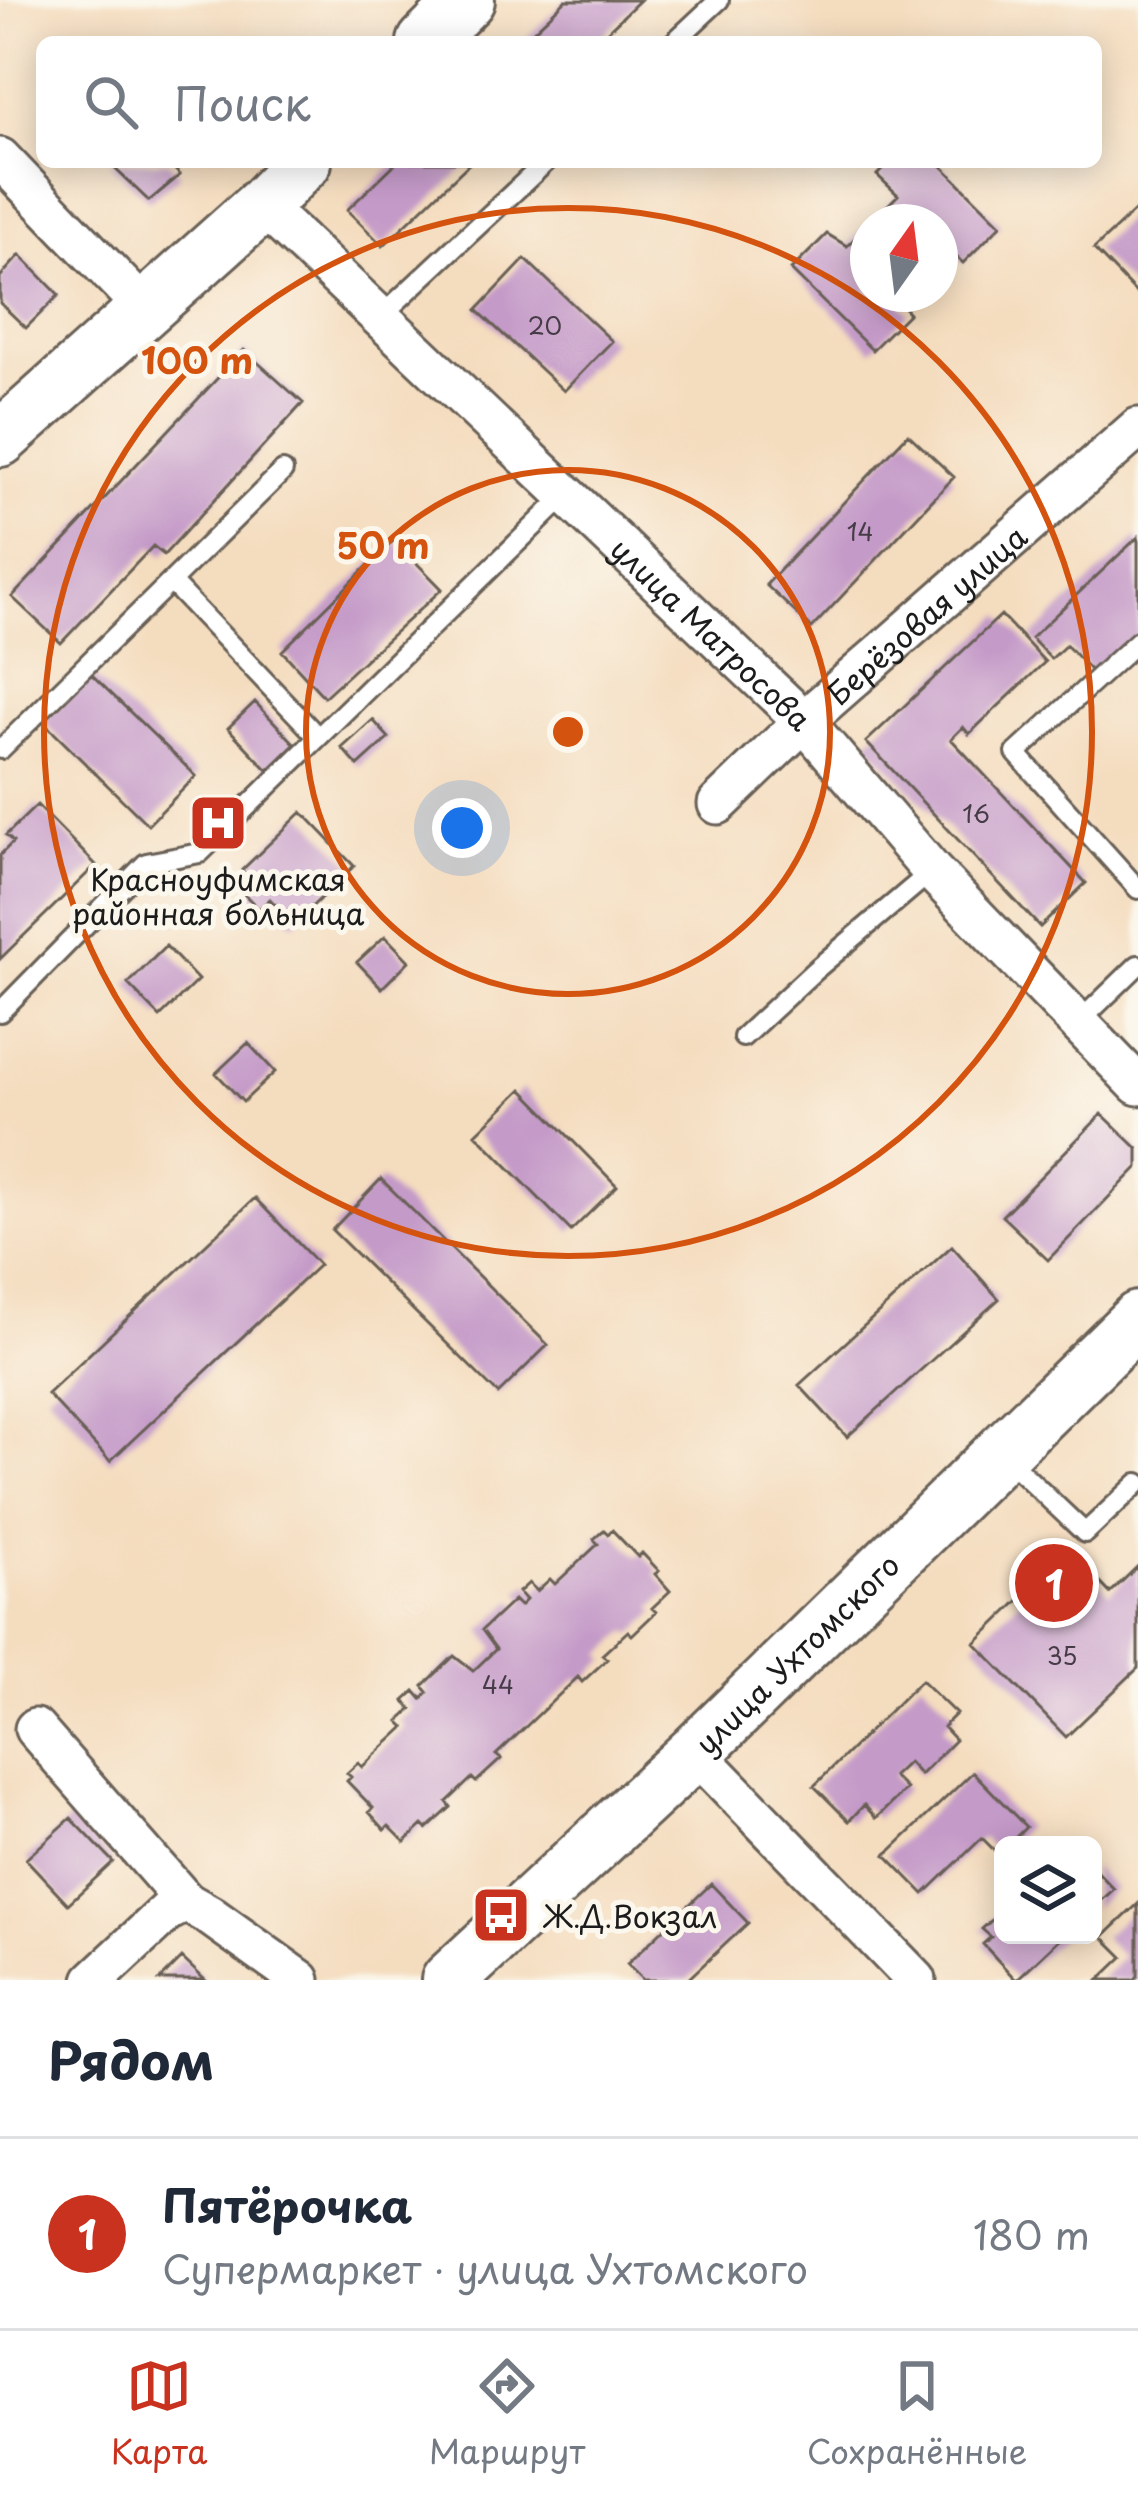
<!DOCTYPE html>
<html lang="ru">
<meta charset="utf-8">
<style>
body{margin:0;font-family:"Playpen Sans",sans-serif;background:#f2f2f3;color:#1f2937}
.controls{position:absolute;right:36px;bottom:36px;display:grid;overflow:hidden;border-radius:18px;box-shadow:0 6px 30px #0003}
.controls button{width:108px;height:108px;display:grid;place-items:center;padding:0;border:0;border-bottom:3px solid #e0e1e3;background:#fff;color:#1f2937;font:60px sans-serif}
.compass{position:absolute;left:850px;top:204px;width:108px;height:108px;border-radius:50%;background:#fff;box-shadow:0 6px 30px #0003;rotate:14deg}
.you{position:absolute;left:462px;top:828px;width:42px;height:42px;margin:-30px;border:9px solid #fff;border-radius:50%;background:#1a73e8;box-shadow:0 0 0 18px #1a73e833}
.badge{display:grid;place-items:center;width:78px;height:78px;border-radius:50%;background:#c8321e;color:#fff;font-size:39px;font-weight:700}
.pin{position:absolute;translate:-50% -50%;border:6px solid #fff;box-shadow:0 3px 12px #0006}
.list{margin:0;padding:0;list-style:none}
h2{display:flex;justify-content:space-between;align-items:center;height:156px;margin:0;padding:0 48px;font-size:51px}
h2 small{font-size:39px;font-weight:400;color:#747a83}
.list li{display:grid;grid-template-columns:78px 1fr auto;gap:36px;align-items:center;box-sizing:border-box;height:192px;padding:0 48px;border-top:3px solid #e0e1e3}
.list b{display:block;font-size:45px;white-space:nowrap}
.list p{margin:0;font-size:39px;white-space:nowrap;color:#747a83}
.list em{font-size:39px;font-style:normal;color:#747a83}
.icon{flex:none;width:66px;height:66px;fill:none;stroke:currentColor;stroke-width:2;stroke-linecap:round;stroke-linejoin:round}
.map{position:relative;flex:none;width:1138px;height:1980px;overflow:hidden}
.search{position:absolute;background:#fff;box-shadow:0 6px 30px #0003;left:36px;right:36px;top:36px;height:132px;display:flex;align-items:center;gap:30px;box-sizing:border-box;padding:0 42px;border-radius:18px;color:#747a83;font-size:45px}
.sheet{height:348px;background:#fff}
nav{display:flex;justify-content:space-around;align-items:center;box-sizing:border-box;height:168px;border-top:3px solid #e0e1e3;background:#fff;font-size:33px;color:#747a83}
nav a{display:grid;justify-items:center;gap:6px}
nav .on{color:#c8321e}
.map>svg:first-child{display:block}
.building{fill:#c49ac8}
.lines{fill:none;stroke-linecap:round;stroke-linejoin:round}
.lane-casing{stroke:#685f55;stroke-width:24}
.street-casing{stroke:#685f55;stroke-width:45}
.secondary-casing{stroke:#685f55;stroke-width:60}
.lane{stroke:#fff;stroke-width:18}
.street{stroke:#fff;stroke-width:39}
.secondary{stroke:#fff;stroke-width:54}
.ring{fill:none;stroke:#d4530e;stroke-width:6}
.labels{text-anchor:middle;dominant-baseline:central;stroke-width:10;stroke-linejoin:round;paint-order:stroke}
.number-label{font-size:24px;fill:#463c47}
.street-label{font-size:30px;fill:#1c1c1c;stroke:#fbf7ec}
.poi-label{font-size:30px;fill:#1c1c1c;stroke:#fbf7ec}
.centre{fill:#d4530e;stroke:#fbf7ec;stroke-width:6}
.ring-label{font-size:36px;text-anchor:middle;font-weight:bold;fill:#d4530e;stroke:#fbf7ec;stroke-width:10;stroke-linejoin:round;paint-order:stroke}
</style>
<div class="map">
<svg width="1138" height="1980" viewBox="0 0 1138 1980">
<rect width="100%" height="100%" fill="#fbf7ec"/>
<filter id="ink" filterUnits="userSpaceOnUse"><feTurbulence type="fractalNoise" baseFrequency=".00833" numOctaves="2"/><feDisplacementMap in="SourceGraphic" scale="24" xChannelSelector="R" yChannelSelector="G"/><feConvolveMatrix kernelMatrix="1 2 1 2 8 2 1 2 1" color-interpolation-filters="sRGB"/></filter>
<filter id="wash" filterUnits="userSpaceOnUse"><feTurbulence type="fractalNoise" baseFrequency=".004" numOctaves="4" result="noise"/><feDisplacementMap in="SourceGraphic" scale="48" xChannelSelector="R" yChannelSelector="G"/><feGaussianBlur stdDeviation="2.7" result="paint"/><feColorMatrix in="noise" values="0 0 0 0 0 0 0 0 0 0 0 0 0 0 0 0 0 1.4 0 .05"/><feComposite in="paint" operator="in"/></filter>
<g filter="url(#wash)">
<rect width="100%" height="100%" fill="#f4dcbe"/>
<g id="blocks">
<path class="building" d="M 566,0 L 640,0 L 596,42 L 522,42 Z
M 108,162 L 168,162 L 180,175 L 149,201 Z
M 397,162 L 471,162 L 383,246 L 347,210 Z
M 890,162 L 938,162 L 1001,225 L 963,263 L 947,248 L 940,255 L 940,222 L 871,222 L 898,195 L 877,175 Z
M 1138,208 L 1138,295 L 1094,249 Z
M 868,225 L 868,294 L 901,294 L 896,299 L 909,313 L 872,350 L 791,270 L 827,234 L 847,246 Z
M 20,255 L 59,295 L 26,328 L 0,303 L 0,277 Z
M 525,259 L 612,341 L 564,391 L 477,310 Z
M 244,350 L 303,403 L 164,555 L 153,546 L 61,643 L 12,597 Z
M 908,434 L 954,477 L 812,628 L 766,585 Z
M 1138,537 L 1138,635 L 1095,675 L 1066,645 L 1051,659 L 1031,638 Z
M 394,540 L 442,589 L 324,697 L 282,651 Z
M 1001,615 L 1045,662 L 969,734 L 963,727 L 951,739 L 1086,883 L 1040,927 L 866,742 Z
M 91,674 L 196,776 L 148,825 L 43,722 Z
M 255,702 L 295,744 L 268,770 L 228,728 Z
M 373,720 L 389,738 L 358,766 L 342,748 Z
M 37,805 L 96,865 L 0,959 L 0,855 L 13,842 L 6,835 Z
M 302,812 L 354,866 L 294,924 L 270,899 L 259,909 L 244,894 L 255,884 L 242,870 Z
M 385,936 L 409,961 L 382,988 L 357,962 Z
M 166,946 L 198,980 L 160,1017 L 128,984 Z
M 248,1043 L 275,1072 L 243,1102 L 216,1073 Z
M 522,1089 L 617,1186 L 571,1231 L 476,1134 Z
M 1102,1114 L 1138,1149 L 1138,1167 L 1048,1260 L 1002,1216 Z
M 381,1179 L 548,1345 L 498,1394 L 332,1230 Z
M 255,1198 L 319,1265 L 110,1461 L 47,1394 Z
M 952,1246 L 999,1299 L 847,1437 L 799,1385 Z
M 604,1530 L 608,1534 L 612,1530 L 638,1557 L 642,1553 L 659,1571 L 655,1574 L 670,1591 L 652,1608 L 656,1612 L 632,1635 L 628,1631 L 602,1655 L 607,1659 L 582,1682 L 578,1677 L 496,1755 L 501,1759 L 476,1782 L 472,1778 L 447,1802 L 451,1807 L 427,1829 L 423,1825 L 405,1842 L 389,1826 L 385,1830 L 369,1812 L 373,1808 L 347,1781 L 351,1777 L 347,1773 L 358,1763 L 362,1767 L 405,1727 L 399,1721 L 412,1709 L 404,1701 L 415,1691 L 422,1699 L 428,1692 L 423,1686 L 454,1656 L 473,1671 L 496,1649 L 482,1630 L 514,1600 L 520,1606 L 526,1600 L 519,1592 L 529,1583 L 537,1591 L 550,1579 L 555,1584 L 598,1544 L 594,1539 Z
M 1070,1551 L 1110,1593 L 1138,1566 L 1138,1668 L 1066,1737 L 975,1643 Z
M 921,1680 L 956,1714 L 943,1727 L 955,1740 L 920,1775 L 908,1762 L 893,1776 L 906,1789 L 876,1818 L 864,1805 L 849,1821 L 814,1786 Z
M 973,1772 L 1026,1827 L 1008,1845 L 1003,1845 L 1003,1850 L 998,1854 L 982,1838 L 924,1894 L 886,1855 Z
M 71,1818 L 113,1862 L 68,1904 L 26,1859 Z
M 1093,1867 L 1114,1889 L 1093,1908 Z
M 711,1884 L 748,1923 L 687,1980 L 643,1980 L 627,1964 Z
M 1138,1904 L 1138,1976 L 1134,1980 L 1099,1980 L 1123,1957 L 1103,1937 Z
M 1003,1910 L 1003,1935 L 1064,1935 L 1016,1980 L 983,1944 L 991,1937 L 982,1929 Z
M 182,1958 L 205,1980 L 160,1980 Z"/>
</g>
</g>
<g filter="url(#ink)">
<use href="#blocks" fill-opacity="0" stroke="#685f55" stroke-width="3"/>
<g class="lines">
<defs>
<path id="lane" d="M 674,42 L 719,0
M 379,318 L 546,162
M 171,582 L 317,736
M 1138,641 L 1016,753 L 1138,889
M 1,749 L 283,471
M 0,1012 L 146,863 L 200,853 L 566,495
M 1077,1024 L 1138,965
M 743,1037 L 814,971 L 932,871
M 1004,1456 L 1085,1533 L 1138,1483"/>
<g id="street">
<path d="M 0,158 L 144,308"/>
<path id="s1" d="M 262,205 L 804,721 L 932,871 L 1138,1085"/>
<path id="s2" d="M 718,804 L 804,721 L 1138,428"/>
<path d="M 35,1729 L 186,1902"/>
<path d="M 695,1752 L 916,1980"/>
<path d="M 94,1980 L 168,1911 L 186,1902 L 209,1915 L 300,1980"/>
</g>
<g id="secondary">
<path d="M 425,42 L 467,0"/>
<path d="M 0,439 L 262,205 L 304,162"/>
<path id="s3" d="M 449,1980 L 695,1752 L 1138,1319"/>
</g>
</defs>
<use href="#lane" class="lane-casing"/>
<use href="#street" class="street-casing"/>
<use href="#secondary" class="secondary-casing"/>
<use href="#lane" class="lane"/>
<use href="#street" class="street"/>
<use href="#secondary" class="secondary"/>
</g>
</g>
<g class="ring">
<circle cx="568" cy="732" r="262"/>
<circle cx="568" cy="732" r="524"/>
</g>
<defs>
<symbol id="hospital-square" viewBox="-11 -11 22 22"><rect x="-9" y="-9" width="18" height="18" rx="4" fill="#c8321e" stroke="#fbf7ec"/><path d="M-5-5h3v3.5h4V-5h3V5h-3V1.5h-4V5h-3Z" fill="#fff"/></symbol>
<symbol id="bus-square" viewBox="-11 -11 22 22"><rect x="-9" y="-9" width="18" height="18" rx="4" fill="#c8321e" stroke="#fbf7ec"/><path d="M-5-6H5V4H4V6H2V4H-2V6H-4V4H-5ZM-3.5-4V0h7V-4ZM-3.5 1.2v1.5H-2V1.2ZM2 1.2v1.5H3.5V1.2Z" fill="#fff"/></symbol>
</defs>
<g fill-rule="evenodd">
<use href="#hospital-square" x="185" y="790" width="66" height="66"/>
<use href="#bus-square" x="468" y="1882" width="66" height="66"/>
</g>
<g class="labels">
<g class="number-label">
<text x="545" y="325">20</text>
<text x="860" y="531">14</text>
<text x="976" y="813">16</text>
<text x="1062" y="1655">35</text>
<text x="498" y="1684">44</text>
</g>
<g class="street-label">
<text stroke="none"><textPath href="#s2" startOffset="282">Берёзовая улица</textPath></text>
<text stroke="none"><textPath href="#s1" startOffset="621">улица Матросова</textPath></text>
<text stroke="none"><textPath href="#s3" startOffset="477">улица Ухтомского</textPath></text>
</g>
<g class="poi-label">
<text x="218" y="878">Красноуфимская<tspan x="218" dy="34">районная больница</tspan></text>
<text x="543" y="1915" text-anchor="start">Ж.Д.Вокзал</text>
</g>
</g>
<circle cx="568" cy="732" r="18" class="centre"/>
<g class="ring-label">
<text x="197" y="374">100 m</text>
<text x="383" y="559">50 m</text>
</g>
</svg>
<div class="controls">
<button><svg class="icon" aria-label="layers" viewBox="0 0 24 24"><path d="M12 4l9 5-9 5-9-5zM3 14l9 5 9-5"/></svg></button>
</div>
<svg class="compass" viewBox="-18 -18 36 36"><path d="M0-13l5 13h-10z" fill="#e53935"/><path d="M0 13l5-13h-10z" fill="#747a83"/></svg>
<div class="you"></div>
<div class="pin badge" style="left:1054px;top:1583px">1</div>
<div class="search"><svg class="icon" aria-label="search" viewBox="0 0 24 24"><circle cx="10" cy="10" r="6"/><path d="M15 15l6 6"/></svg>Поиск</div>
</div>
<section class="sheet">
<h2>Рядом<small></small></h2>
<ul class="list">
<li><span class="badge">1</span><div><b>Пятёрочка</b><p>Супермаркет · улица Ухтомского</p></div><em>180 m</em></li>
</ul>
</section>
<nav>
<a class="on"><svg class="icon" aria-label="map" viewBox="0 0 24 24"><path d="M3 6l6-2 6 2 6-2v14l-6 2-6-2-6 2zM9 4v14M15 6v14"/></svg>Карта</a>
<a><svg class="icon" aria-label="directions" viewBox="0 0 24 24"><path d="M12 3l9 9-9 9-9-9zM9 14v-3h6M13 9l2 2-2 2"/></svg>Маршрут</a>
<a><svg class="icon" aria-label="saved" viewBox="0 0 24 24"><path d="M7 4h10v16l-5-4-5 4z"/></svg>Сохранённые</a>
</nav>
